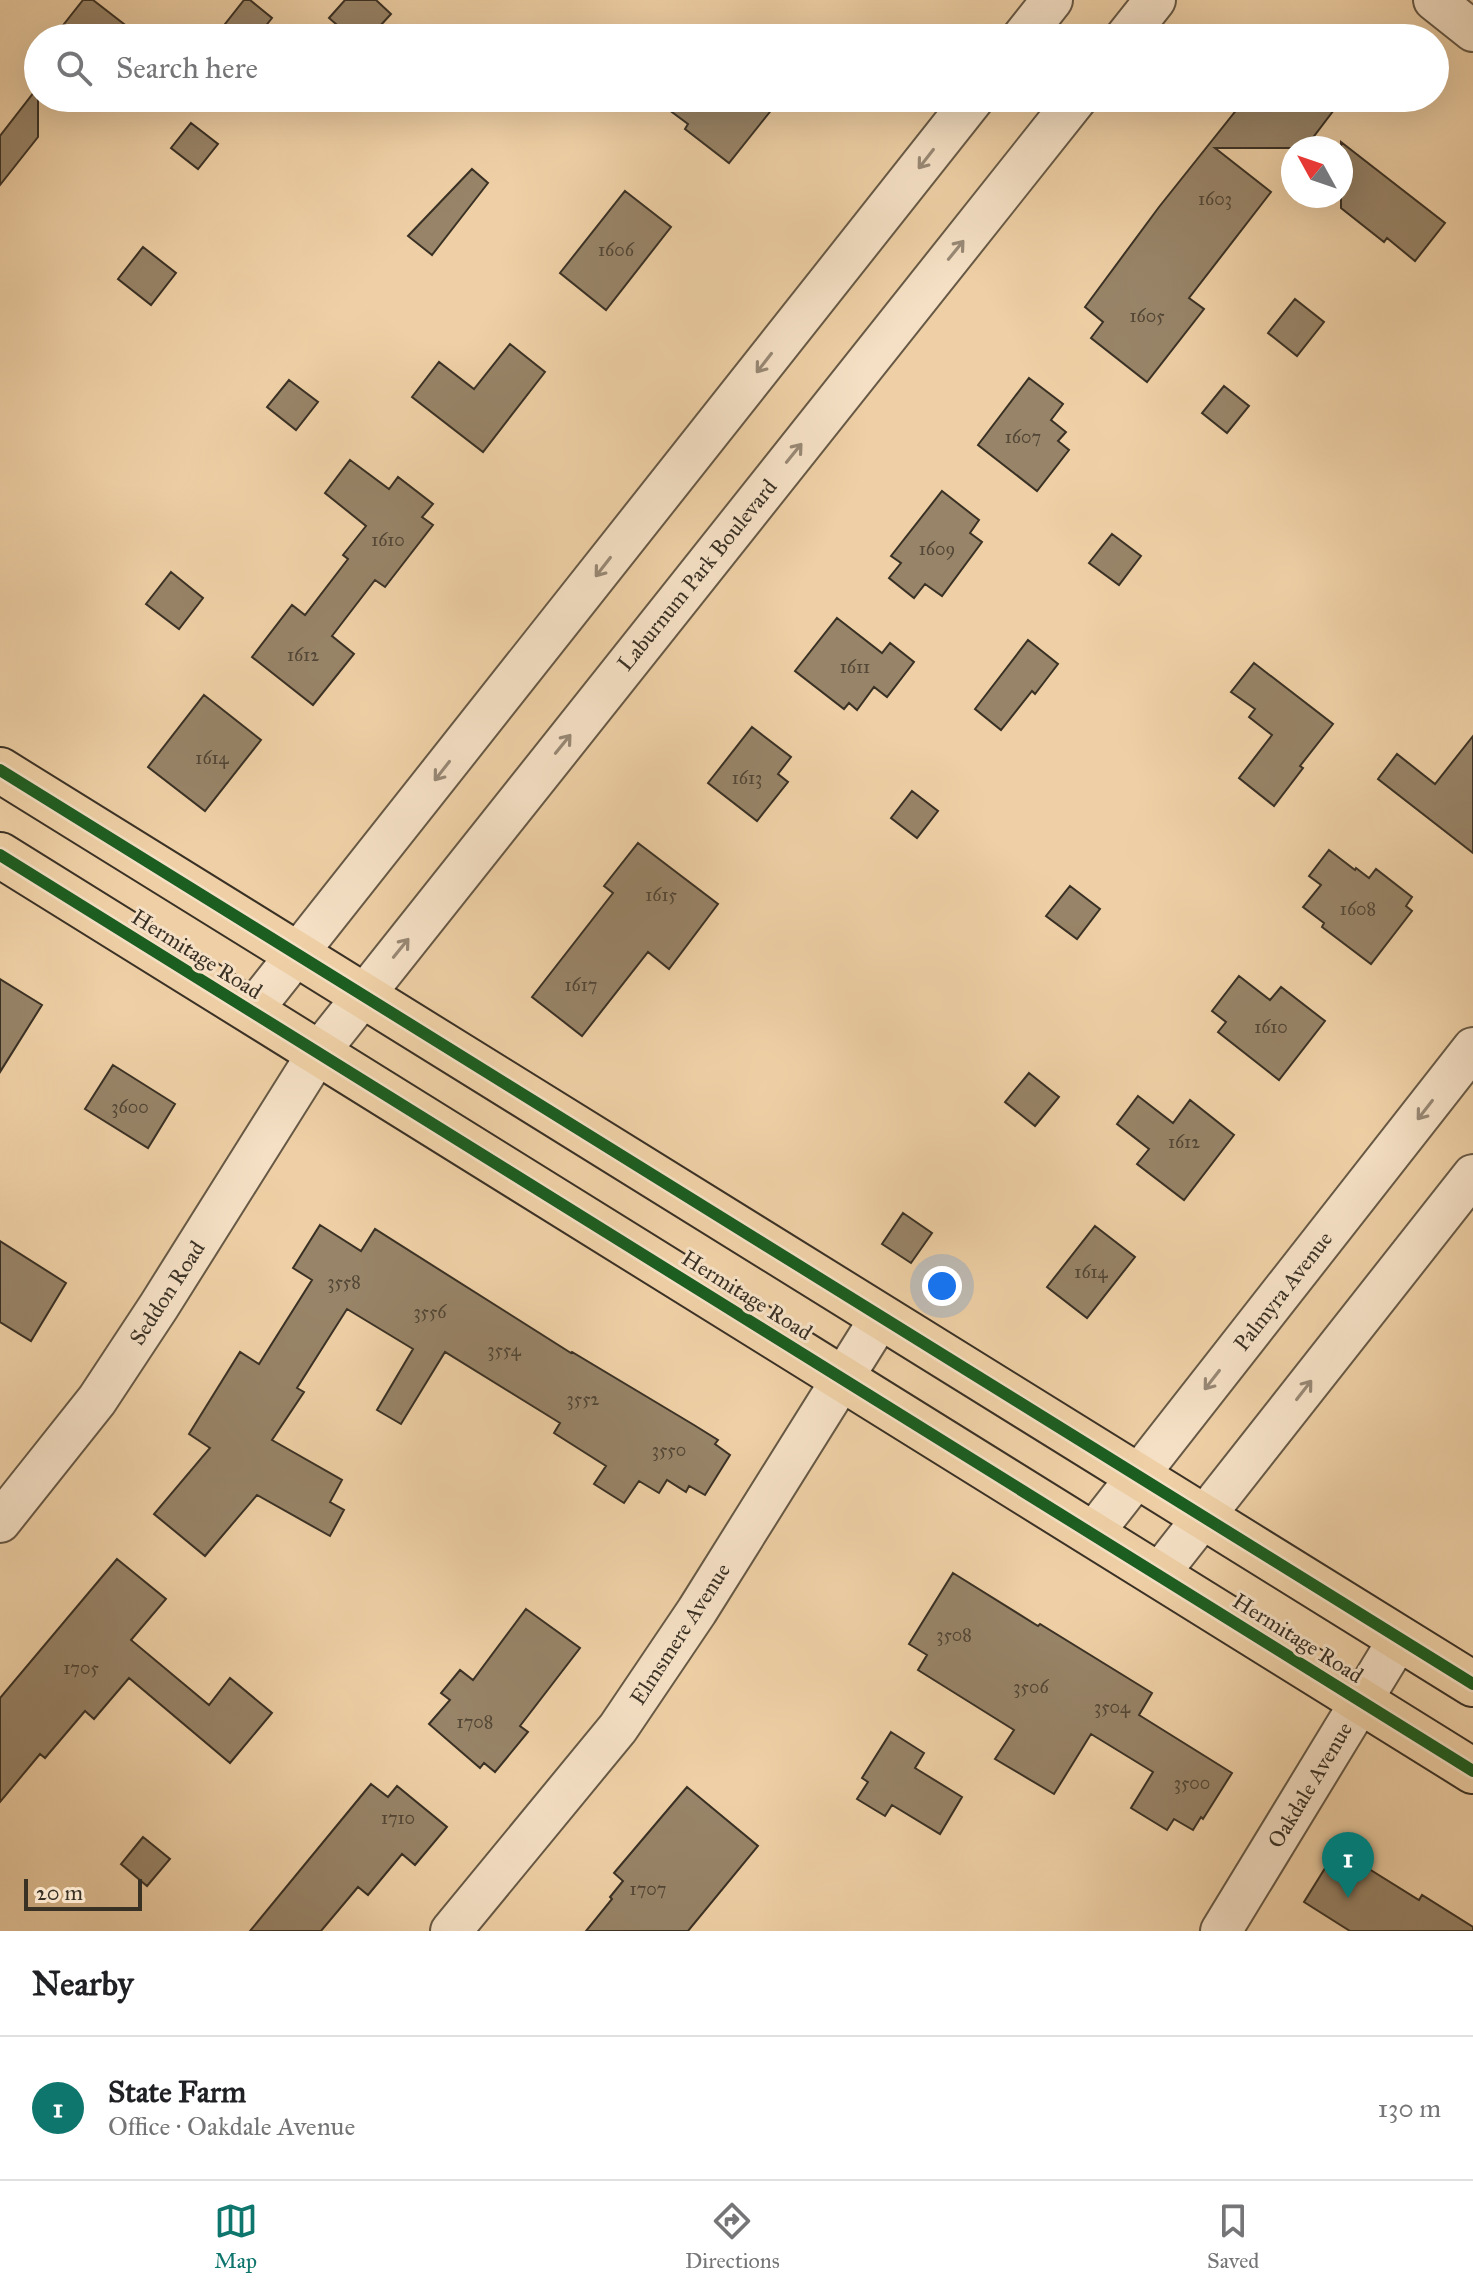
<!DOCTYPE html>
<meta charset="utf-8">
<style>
body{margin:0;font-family:"IM FELL Great Primer",serif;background:#f6f6f6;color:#202124}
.compass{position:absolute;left:1281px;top:136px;width:72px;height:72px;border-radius:50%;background:#fff;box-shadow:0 8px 32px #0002;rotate:310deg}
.scale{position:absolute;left:24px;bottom:20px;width:118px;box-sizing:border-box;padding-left:8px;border:4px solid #3a3125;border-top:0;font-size:22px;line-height:28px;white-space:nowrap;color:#3a3125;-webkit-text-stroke:6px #f5e0c5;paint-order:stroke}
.you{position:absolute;left:942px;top:1286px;width:28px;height:28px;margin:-20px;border:6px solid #fff;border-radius:50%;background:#1a73e8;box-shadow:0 0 0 12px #1a73e833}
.badge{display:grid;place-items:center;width:52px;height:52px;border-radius:50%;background:#0f766e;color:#fff;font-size:26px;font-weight:700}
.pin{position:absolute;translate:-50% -66px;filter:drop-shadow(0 2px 4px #0008)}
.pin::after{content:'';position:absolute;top:42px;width:28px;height:24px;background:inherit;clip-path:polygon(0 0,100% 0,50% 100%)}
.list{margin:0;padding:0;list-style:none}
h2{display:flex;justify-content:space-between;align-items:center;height:104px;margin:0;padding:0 32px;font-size:34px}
h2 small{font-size:26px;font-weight:400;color:#757577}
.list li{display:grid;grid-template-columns:52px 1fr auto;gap:24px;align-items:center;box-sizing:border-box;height:144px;padding:0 32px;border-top:2px solid #e0e0e0}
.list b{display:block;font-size:30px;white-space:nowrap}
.list p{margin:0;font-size:26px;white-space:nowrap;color:#757577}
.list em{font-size:26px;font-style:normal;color:#757577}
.icon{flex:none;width:44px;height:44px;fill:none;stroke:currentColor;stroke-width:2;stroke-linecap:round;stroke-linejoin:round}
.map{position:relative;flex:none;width:1473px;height:1931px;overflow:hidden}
.search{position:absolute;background:#fff;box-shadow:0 8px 32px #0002;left:24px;right:24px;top:24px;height:88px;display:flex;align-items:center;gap:20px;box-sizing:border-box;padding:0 28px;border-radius:44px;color:#757577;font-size:30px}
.sheet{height:248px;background:#fff}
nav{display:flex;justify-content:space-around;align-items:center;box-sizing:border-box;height:112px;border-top:2px solid #e0e0e0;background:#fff;font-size:22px;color:#757577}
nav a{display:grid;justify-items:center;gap:4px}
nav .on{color:#0f766e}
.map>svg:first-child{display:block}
.building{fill:#988468;stroke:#3a3125;stroke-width:2}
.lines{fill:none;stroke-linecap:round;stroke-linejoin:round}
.minor-casing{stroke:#675945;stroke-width:44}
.primary-casing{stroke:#3a3125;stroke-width:48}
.minor{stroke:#f5e0c5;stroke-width:40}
.primary{stroke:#efd0a6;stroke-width:44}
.cycleway-casing{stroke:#f5e0c5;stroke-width:17}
.cycleway{stroke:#1b5e20;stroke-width:12}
.oneway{stroke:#988875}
.labels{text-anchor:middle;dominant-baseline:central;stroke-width:6;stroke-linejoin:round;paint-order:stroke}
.number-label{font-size:18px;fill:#524636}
.street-label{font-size:22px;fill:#3a3125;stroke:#f5e0c5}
</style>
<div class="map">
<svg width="1473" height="1931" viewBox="0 0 1473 1931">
<rect width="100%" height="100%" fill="#efd0a6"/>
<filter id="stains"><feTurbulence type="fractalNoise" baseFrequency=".0025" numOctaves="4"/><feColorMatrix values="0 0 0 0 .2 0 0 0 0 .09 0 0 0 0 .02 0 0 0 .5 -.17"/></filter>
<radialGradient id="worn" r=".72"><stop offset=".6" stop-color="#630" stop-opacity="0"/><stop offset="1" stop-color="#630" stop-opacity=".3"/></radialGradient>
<path class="building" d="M 83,0 L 93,0 L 142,38 L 53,38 Z
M 244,0 L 250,0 L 272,18 L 256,38 L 214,38 Z
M 345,0 L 376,0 L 391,14 L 369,38 L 352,38 L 329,18 Z
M 38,87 L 38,137 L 0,185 L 0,136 Z
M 653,98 L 781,98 L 729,163 L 685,129 L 688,124 Z
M 1246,98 L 1343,98 L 1305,148 L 1215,148 L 1271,192 L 1189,298 L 1204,309 L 1147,382 L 1091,338 L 1103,322 L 1085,307 L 1159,207 Z
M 191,123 L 218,144 L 198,169 L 171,148 Z
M 1341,142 L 1445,223 L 1415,261 L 1387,238 L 1384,242 L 1341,208 Z
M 472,169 L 488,183 L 432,255 L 408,236 Z
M 625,191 L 671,227 L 606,310 L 560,273 Z
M 143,247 L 176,273 L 151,305 L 118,279 Z
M 1295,299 L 1324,322 L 1297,356 L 1268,333 Z
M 510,344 L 545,372 L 483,452 L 412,397 L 439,362 L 474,389 Z
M 1029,378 L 1063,404 L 1051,420 L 1066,432 L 1058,441 L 1069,450 L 1037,491 L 978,445 Z
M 289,380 L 318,402 L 296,430 L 267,407 Z
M 1224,386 L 1249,406 L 1227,433 L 1202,413 Z
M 350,460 L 389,489 L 398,477 L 433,504 L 422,517 L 433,525 L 385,587 L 375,580 L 332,636 L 354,654 L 313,705 L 252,657 L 292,605 L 305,615 L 348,559 L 343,555 L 366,526 L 325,493 Z
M 942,491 L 979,520 L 970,533 L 982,542 L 942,596 L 925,584 L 914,598 L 889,578 L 901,563 L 891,556 Z
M 1112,534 L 1141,556 L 1119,585 L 1089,563 Z
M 171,572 L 203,598 L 179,629 L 146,604 Z
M 837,618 L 882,653 L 890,643 L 914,662 L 887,697 L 874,687 L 857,710 L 849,703 L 844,709 L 795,671 Z
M 1028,640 L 1058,664 L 1035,694 L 1032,691 L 1001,730 L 975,709 Z
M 1254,663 L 1333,724 L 1300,766 L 1303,768 L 1274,806 L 1239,778 L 1272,735 L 1249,717 L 1255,709 L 1231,692 Z
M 204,695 L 261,740 L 205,811 L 148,767 Z
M 752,727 L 791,757 L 778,774 L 788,782 L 757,821 L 708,783 Z
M 1473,736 L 1473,853 L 1378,779 L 1397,754 L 1435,784 Z
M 912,791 L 938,811 L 917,838 L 891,818 Z
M 638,843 L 718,904 L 669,969 L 648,952 L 582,1036 L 532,997 L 613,893 L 604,886 Z
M 1329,850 L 1355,870 L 1356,868 L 1369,878 L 1376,869 L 1412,897 L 1406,906 L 1412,911 L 1371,964 L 1322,927 L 1324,923 L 1303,907 L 1321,885 L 1309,876 Z
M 1070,886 L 1100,909 L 1077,939 L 1046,916 Z
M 1239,976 L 1270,1000 L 1281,987 L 1325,1021 L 1279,1080 L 1218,1032 L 1226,1022 L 1212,1011 Z
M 0,979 L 42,1005 L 0,1072 Z
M 113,1065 L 175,1104 L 148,1148 L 85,1109 Z
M 1029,1073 L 1059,1097 L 1035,1126 L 1005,1102 Z
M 1138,1096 L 1173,1123 L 1190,1100 L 1234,1135 L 1184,1200 L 1137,1164 L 1149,1149 L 1117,1124 Z
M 903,1213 L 932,1233 L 911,1263 L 882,1244 Z
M 320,1225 L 361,1251 L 375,1229 L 571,1353 L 572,1352 L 694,1425 L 718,1440 L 715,1444 L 730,1455 L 705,1495 L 689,1486 L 686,1492 L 667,1480 L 659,1493 L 639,1481 L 624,1503 L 594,1484 L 606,1466 L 554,1433 L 560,1423 L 445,1352 L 401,1424 L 377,1410 L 413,1349 L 347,1309 L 297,1388 L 304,1392 L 272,1440 L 342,1480 L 330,1502 L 344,1510 L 330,1536 L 257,1495 L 205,1556 L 154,1514 L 210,1448 L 189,1434 L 240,1352 L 259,1364 L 312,1280 L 293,1268 Z
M 1095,1226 L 1135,1257 L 1087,1318 L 1047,1287 Z
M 0,1241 L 66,1283 L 31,1341 L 0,1322 Z
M 117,1559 L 166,1599 L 131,1640 L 209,1705 L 230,1678 L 272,1713 L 230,1763 L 129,1678 L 94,1719 L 85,1711 L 45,1758 L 40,1754 L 0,1802 L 0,1698 Z
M 953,1573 L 1038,1626 L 1040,1624 L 1152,1693 L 1139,1715 L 1232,1773 L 1203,1819 L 1201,1817 L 1193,1830 L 1174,1819 L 1167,1830 L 1131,1808 L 1153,1772 L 1091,1734 L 1054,1794 L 995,1759 L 1014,1730 L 918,1670 L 927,1655 L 909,1644 Z
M 526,1609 L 580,1648 L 520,1726 L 528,1732 L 495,1772 L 484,1763 L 480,1768 L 429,1724 L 450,1700 L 441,1693 L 460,1670 L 473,1680 Z
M 891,1732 L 924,1753 L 915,1768 L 962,1797 L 940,1834 L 892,1805 L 885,1816 L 857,1799 L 868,1782 L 862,1778 Z
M 371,1784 L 388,1797 L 397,1786 L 447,1827 L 415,1865 L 402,1854 L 368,1895 L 358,1887 L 321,1931 L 250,1931 Z
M 687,1787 L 758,1846 L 688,1931 L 586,1931 L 612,1899 L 610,1897 L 623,1881 L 614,1873 Z
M 143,1837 L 170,1859 L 147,1886 L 121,1864 Z
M 1337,1849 L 1419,1900 L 1422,1895 L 1473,1927 L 1473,1931 L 1350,1931 L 1304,1902 Z"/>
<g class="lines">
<defs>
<path id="minor" d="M 1434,0 L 1473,31
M 1022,38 L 1052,0
M 1125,38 L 1155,0
M 251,1012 L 974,98
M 0,1522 L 97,1400 L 159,1306 L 318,1053 L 1077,98
M 1093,1533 L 1473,1048
M 1158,1575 L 1473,1175
M 451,1931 L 618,1728 L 697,1611 L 881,1317
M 1221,1931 L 1399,1639"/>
<path id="primary" d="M 0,770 L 1473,1684
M 0,855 L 1473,1771"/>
</defs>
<use href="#minor" class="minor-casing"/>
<use href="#primary" class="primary-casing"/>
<use href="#minor" class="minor"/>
<use href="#primary" class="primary"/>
<defs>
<path id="cycleway" d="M 0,770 L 1473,1684
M 0,855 L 1473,1771"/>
</defs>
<use href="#cycleway" class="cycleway-casing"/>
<use href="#cycleway" class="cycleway"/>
</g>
<defs><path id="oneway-shaft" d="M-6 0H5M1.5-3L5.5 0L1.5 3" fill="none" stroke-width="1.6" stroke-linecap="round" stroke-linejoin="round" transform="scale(2)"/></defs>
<g class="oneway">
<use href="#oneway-shaft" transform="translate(926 159) rotate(128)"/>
<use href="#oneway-shaft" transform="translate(956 250) rotate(-51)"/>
<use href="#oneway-shaft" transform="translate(764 363) rotate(128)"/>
<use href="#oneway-shaft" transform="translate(794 453) rotate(-51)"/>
<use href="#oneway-shaft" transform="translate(603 567) rotate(128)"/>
<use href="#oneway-shaft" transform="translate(563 744) rotate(-51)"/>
<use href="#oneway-shaft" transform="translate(442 771) rotate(128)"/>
<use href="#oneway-shaft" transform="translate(401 948) rotate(-51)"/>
<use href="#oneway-shaft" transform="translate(1425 1110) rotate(128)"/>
<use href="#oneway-shaft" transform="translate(1212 1380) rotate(128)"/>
<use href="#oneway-shaft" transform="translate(1304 1390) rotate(-52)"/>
</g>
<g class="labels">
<g class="number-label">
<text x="1215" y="199">1603</text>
<text x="616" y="250">1606</text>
<text x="1147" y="316">1605</text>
<text x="1023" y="437">1607</text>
<text x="388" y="540">1610</text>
<text x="937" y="549">1609</text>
<text x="303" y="655">1612</text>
<text x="855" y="667">1611</text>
<text x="212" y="758">1614</text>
<text x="747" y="778">1613</text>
<text x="661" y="895">1615</text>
<text x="1358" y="909">1608</text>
<text x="581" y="985">1617</text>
<text x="1271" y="1027">1610</text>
<text x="130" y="1107">3600</text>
<text x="1184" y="1142">1612</text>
<text x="1091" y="1272">1614</text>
<text x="344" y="1282">3558</text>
<text x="430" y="1312">3556</text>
<text x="504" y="1350">3554</text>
<text x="583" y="1399">3552</text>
<text x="669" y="1450">3550</text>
<text x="954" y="1635">3508</text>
<text x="81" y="1668">1705</text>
<text x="1031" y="1687">3506</text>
<text x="1112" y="1707">3504</text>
<text x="475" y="1722">1708</text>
<text x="1192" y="1783">3500</text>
<text x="398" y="1818">1710</text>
<text x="648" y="1889">1707</text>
</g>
<g class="street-label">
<text transform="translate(697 575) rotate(-51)">Laburnum Park Boulevard</text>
<text transform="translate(197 954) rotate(32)">Hermitage Road</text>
<text transform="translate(1283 1291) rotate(-52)">Palmyra Avenue</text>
<text transform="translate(167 1293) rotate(-57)">Seddon Road</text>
<text transform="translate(747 1295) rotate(32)">Hermitage Road</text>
<text transform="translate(680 1634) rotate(-57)">Elmsmere Avenue</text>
<text transform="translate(1298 1638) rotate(32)">Hermitage Road</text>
<text transform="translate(1310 1785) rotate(-59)">Oakdale Avenue</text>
</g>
</g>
<rect width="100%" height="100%" filter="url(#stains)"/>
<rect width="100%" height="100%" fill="url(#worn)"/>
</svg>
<svg class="compass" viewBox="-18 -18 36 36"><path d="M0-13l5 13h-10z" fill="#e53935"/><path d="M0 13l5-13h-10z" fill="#757577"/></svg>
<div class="scale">20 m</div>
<div class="you"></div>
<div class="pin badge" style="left:1348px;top:1898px">1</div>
<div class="search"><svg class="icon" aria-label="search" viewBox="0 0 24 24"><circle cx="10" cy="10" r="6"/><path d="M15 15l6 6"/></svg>Search here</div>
</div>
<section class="sheet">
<h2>Nearby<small></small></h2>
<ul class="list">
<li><span class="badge">1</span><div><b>State Farm</b><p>Office · Oakdale Avenue</p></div><em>130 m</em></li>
</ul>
</section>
<nav>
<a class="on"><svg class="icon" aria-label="map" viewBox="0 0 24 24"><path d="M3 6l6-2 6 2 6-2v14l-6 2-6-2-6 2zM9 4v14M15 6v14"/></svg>Map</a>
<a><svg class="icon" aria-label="directions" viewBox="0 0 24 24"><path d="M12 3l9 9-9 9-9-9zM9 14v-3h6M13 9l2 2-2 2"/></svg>Directions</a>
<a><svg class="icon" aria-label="saved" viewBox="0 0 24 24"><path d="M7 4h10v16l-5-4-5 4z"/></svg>Saved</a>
</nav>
